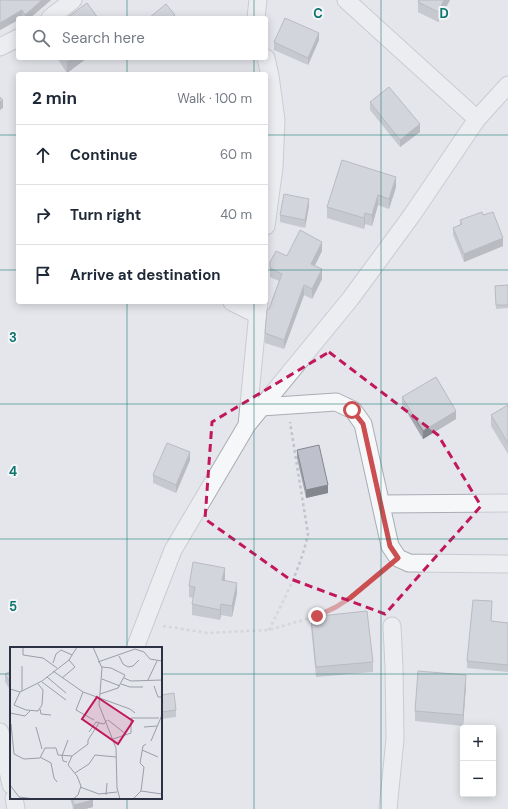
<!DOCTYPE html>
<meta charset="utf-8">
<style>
body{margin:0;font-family:"DM Sans",sans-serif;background:#f6f6f7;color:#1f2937}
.controls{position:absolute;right:12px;bottom:12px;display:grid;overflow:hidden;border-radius:4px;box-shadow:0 2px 10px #0003}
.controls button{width:36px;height:36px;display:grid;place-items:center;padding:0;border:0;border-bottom:1px solid #e0e1e3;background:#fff;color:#1f2937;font:20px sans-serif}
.stop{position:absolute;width:12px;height:12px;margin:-9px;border:3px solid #cb4e51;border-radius:50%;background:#fff}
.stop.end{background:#cb4e51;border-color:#fff;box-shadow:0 1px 4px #0008}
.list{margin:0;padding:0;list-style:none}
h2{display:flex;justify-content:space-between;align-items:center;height:52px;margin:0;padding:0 16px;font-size:17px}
h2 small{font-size:13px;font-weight:400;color:#747a83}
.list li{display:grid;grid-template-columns:26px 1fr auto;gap:12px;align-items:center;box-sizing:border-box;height:60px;padding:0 16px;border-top:1px solid #e0e1e3}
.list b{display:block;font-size:15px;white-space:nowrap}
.list em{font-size:13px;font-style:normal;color:#747a83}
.icon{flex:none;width:22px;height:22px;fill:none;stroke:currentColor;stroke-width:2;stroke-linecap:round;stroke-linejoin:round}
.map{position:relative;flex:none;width:508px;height:809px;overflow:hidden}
.search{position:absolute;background:#fff;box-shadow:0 2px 10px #0003;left:16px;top:16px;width:252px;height:44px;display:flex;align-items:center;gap:10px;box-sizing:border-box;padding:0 14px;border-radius:4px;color:#747a83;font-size:15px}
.panel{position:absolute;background:#fff;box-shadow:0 2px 10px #0003;left:16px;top:72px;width:252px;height:232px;border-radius:4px}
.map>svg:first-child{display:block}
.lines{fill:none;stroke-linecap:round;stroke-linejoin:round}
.minor-casing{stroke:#a9acb5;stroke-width:19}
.path{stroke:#c1c4ca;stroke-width:2.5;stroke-dasharray:3 3;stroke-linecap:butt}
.minor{stroke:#f6f7f9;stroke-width:17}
.wall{fill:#a3a6af}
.shaded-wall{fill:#85878e}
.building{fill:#bec1cb;stroke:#85878e}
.route{stroke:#cb4e51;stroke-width:5}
.marked{fill:none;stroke:#c2185b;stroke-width:3;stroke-dasharray:8 5;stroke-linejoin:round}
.grid{fill:none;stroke:#0f766e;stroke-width:1;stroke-opacity:0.55}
.inset-road{fill:none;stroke:#9a9ea8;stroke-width:1}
.view{fill:#c2185b;fill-opacity:0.15;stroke:#c2185b;stroke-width:2}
.inset-edge{fill:none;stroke:#2c3143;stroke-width:2}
.grid-label{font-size:13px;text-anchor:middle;font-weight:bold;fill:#0f766e;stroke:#f4f5f8;stroke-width:4;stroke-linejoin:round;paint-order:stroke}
</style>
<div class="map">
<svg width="508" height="809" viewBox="0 0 508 809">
<rect width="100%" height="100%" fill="#e4e6eb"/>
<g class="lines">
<defs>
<path id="minor" d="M 346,0 L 477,119
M 50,18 L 73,0
M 256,18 L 258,0
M 0,47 L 18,38
M 266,58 L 270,76 L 276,120 L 274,167 L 266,226
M 232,302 L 258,315
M 261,407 L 336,402 L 353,410 L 363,424 L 390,546 L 398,558 L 409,563 L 508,564
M 247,425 L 259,302
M 381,504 L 508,503
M 135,648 L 173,550 L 247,425 L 351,298 L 412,215 L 477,119 L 508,85
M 0,732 L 11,785
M 14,798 L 16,809
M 388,809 L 395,739 L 394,667 L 392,626"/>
</defs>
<use href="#minor" class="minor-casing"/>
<path class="path" d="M 163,626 L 208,633 L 269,630 L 317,616 L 336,607 L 350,598 L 384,569
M 269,630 C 284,599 301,568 308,534 L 290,422"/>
<use href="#minor" class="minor"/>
</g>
<path class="wall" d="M 0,0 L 51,0 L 30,18 L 18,18 L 18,20 L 0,30 Z
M 419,0 L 450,0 L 438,22 L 418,12 L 418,2 Z
M 319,40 L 308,65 L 274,50 L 274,42 Z
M 57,58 L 87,58 L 67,73 Z
M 370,102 L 420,132 L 400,147 L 370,110 Z
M 396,187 L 389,209 L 378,205 L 372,226 L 365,224 L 364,229 L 327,218 L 327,207 Z
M 309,206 L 305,228 L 280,222 L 280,215 Z
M 483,215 L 503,246 L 464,262 L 453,235 L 453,228 L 460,225 L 460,220 Z
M 322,251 L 315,265 L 322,279 L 312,299 L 304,295 L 284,349 L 265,343 L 265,333 L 269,309 L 279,281 L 270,277 L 270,262 L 287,256 Z
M 508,285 L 508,308 L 496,309 L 495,286 Z
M 402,397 L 456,419 L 423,439 L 402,404 Z
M 508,405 L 508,454 L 491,426 L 491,415 Z
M 297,450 L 328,493 L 306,498 L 297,458 Z
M 190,460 L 176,493 L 153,483 L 153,475 Z
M 225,579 L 224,580 L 237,593 L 232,617 L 221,615 L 220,620 L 192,615 L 192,604 L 194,598 L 189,597 L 189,586 Z
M 492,607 L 491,621 L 508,623 L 508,672 L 467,668 L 467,661 Z
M 311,617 L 373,662 L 373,672 L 316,677 L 311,627 Z
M 11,671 L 11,691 L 5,682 L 5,674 Z
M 466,686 L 463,726 L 415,721 L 415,711 Z
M 161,695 L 176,710 L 176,717 L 161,719 Z
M 70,798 L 92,798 L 93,807 L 85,809 L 73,809 Z"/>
<path class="shaded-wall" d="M 42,0 L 51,0 L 30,18 L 25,18 L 25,15 Z
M 444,0 L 450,0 L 438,22 L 438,12 Z
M 22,10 L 22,18 L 18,18 L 18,20 L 0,30 L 0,23 Z
M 319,33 L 319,40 L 308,65 L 308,58 Z
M 73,58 L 87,58 L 67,73 L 67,62 Z
M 3,100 L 3,108 L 0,110 L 0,102 Z
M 420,124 L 420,132 L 400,147 L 400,140 Z
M 396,177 L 396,187 L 389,209 L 389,199 Z
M 378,195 L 378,205 L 372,226 L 372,215 Z
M 309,199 L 309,206 L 305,228 L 305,220 Z
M 365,213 L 365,224 L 364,229 L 364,218 Z
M 503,238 L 503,246 L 464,262 L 464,254 Z
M 322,242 L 322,251 L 311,273 L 311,264 Z
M 322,269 L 322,279 L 312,299 L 312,289 Z
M 304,285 L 304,295 L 284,349 L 284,340 Z
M 456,411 L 456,419 L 423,439 L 423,431 Z
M 190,452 L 190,460 L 176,493 L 176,485 Z
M 328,485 L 328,493 L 306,498 L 306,490 Z
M 225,568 L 225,579 L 222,590 L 222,580 Z
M 237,583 L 237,593 L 232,617 L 232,606 Z
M 221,604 L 221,615 L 220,620 L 220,610 Z
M 466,675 L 466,686 L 463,726 L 463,715 Z
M 93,800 L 93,807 L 85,809 L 74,809 L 74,805 Z"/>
<path class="building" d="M 0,0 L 42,0 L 25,15 L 22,10 L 0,23 Z
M 419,0 L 444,0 L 438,12 L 418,2 Z
M 87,3 L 98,18 L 67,18 Z
M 166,4 L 175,15 L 172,18 L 149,18 Z
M 285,18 L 319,33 L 308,58 L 274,42 Z
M 64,58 L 73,58 L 67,62 Z
M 389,87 L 420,124 L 400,140 L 370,102 Z
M 0,97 L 3,100 L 0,102 Z
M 342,160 L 396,177 L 389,199 L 378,195 L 372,215 L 365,213 L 364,218 L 327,207 Z
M 284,194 L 309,199 L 305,220 L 280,215 Z
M 482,212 L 483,215 L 493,212 L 503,238 L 464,254 L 453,228 L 462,224 L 460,220 Z
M 300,230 L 322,242 L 311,264 L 322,269 L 312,289 L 304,285 L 284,340 L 265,333 L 267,309 L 269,309 L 282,274 L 270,268 L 270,262 L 276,251 L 287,256 Z
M 508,285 L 508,305 L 496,305 L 495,286 Z
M 436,377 L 456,411 L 423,431 L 402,397 Z
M 508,405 L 508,443 L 491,415 Z
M 167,443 L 190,452 L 176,485 L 153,475 Z
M 319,445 L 328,485 L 306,490 L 297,450 Z
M 193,562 L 225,568 L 222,580 L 237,583 L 232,606 L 221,604 L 220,610 L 192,604 L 195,587 L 189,586 Z
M 473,600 L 492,601 L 491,621 L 508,623 L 508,665 L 467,661 Z
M 367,611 L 373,662 L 316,667 L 311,617 Z
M 11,671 L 11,684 L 5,674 Z
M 418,671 L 466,675 L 463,715 L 415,711 Z
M 174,693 L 176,710 L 161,712 L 161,695 Z
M 72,798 L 92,798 L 93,800 L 74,805 Z"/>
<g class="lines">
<path class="route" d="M 317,616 L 336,607 L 350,598 L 398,558 L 390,546 L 363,424 L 352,410"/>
</g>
<path d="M0 0H508V809H0ZM 329,352 L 438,435 L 481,506 L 385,614 L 288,578 L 205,519 L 212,422 Z" fill="#e4e6eb" fill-opacity=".55" fill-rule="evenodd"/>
<path class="marked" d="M 329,352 L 438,435 L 481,506 L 385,614 L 288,578 L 205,519 L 212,422 Z"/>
<path class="grid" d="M 127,0 L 127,18M 254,0 L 254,18M 381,0 L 381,809M 127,58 L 127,74M 254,58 L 254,74M 0,135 L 18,135M 266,135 L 508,135M 0,270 L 18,270M 266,270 L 508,270M 127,302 L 127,648M 254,302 L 254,809M 0,404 L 508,404M 0,539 L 508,539M 0,674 L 11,674M 161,674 L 508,674M 127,798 L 127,809"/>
<g transform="translate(10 647)">
<rect width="152" height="152" fill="#e4e6eb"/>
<path class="inset-road" d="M 13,0 L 13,8 L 33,11 L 47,21M 83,0 L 92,21 L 89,58 L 106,101 L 107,141 L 110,152M 109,9 L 113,17 L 118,20 L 123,19 L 129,13M 88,15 L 125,2 L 134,5 L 140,12 L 152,14M 43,16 L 46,7 L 51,3 L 62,8M 12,19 L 12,44M 43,24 L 73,45 L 120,62 L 125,66M 37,30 L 56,46M 52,31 L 65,20 L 59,13M 114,31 L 121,34 L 152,33M 92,32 L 110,39M 138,33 L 147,14M 32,35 L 56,53M 111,37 L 120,40 L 133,40M 144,39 L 148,50 L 152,50M 0,42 L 10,45 L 32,34 L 59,13 L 67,0M 10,45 L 4,58 L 16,63 L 28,64 L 32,58 L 33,43 L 28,37M 73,45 L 66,63 L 84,73M 90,47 L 108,41 L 115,28 L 101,21 L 92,20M 30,62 L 31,67 L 41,68M 0,66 L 15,69 L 20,64M 98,73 L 117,88M 1,77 L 4,107 L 14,112 L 30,111 L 35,101 L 46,101 L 48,108 L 62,109 L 78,97 L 78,93 L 89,76M 26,80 L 32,102M 134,80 L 147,79M 79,85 L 86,75 L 94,77 L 97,73M 103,92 L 121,86 L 121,71 L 149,71M 141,94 L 152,68M 132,103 L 148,110M 62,109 L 58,118 L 67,129 L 71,139 L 68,148 L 63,152M 30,110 L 41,116 L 44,131 L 47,135M 57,115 L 53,114 L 52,109 L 58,93M 65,126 L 79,117 L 85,108 L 106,110M 0,138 L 9,150 L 24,152M 70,140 L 89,147 L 107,145M 131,144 L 134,120 L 130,116 L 133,99 L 136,97M 96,148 L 97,136M 123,152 L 131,144 L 152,147"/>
<path class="view" d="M 87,50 L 123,74 L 108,97 L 72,72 Z"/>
<rect width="152" height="152" class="inset-edge"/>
</g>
<g class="grid-label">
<text x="318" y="18">C</text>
<text x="444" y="18">D</text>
<text x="13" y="342">3</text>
<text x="13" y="476">4</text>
<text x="13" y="611">5</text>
</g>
</svg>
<div class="controls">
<button>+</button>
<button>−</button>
</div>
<div class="stop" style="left:352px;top:410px"></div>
<div class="stop end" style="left:317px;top:616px"></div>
<div class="search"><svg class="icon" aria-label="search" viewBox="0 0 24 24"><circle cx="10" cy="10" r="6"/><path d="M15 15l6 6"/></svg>Search here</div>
<section class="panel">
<h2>2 min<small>Walk · 100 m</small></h2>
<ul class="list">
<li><svg class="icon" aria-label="ahead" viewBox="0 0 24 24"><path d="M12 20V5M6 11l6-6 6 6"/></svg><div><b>Continue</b></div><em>60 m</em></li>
<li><svg class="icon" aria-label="right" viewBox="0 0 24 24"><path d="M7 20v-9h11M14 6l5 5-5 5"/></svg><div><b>Turn right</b></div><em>40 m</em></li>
<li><svg class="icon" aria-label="arrive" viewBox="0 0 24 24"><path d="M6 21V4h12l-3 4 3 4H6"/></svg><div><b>Arrive at destination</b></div></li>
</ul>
</section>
</div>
